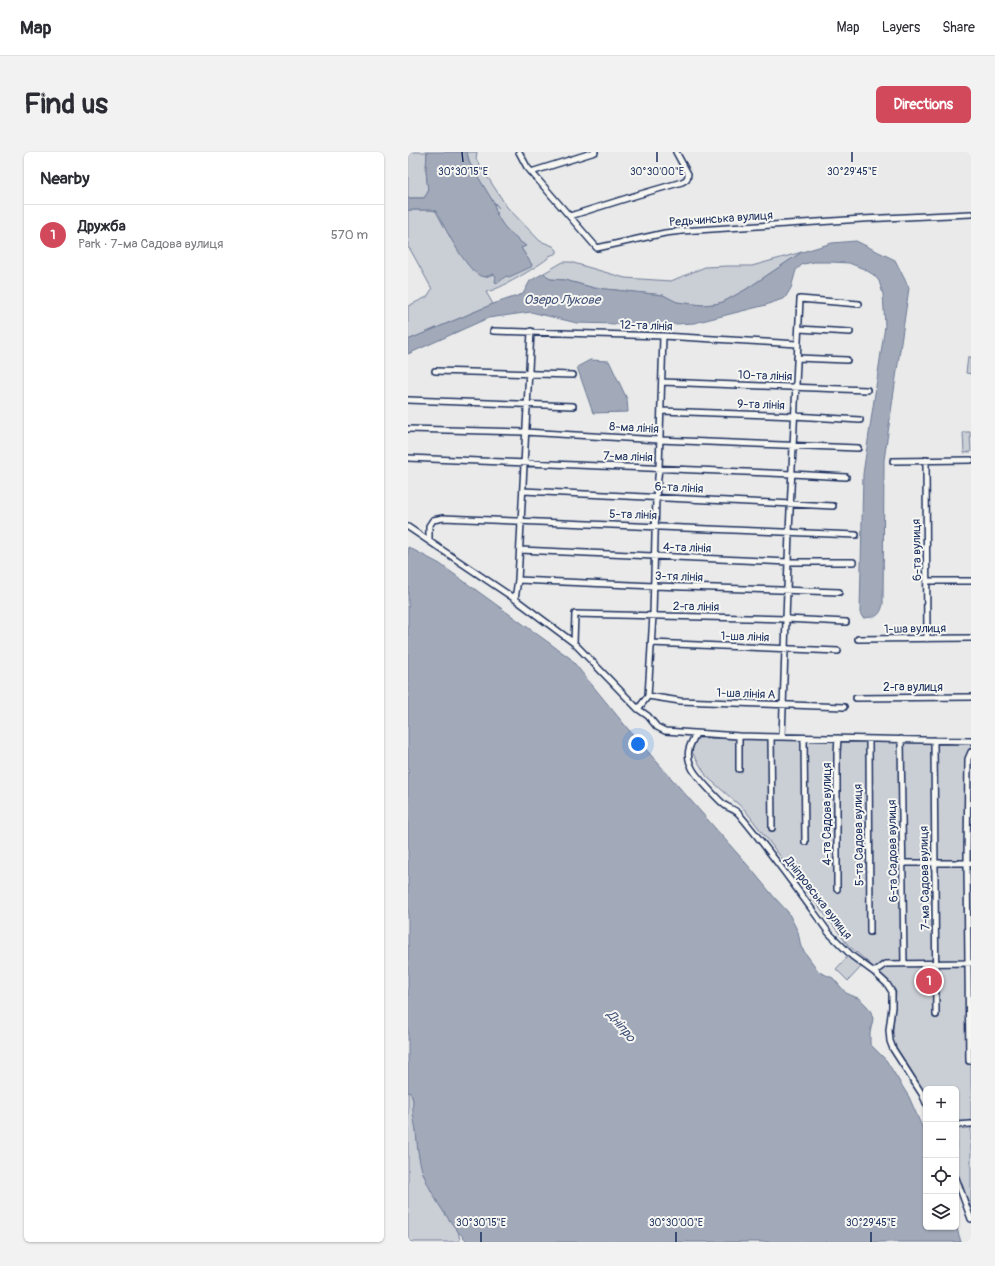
<!DOCTYPE html>
<meta charset="utf-8">
<style>
body{margin:0;font-family:Pangolin,sans-serif;background:#f2f2f3;color:#2b2b33}
.controls{position:absolute;right:12px;bottom:12px;display:grid;overflow:hidden;border-radius:6px;box-shadow:0 1px 3px #0004}
.controls button{width:36px;height:36px;display:grid;place-items:center;padding:0;border:0;border-bottom:1px solid #e1e1e2;background:#fff;color:#2b2b33;font:20px sans-serif}
.you{position:absolute;left:230px;top:592px;width:14px;height:14px;margin:-10px;border:3px solid #fff;border-radius:50%;background:#1a73e8;box-shadow:0 0 0 6px #1a73e833}
.badge{display:grid;place-items:center;width:26px;height:26px;border-radius:50%;background:#d1495b;color:#fff;font-size:13px;font-weight:700}
.pin{position:absolute;translate:-50% -50%;border:2px solid #fff;box-shadow:0 1px 4px #0006}
.list{margin:0;padding:0;list-style:none}
h2{display:flex;justify-content:space-between;align-items:center;height:52px;margin:0;padding:0 16px;font-size:17px}
h2 small{font-size:13px;font-weight:400;color:#7c7c81}
.list li{display:grid;grid-template-columns:26px 1fr auto;gap:12px;align-items:center;box-sizing:border-box;height:60px;padding:0 16px;border-top:1px solid #e1e1e2}
.list b{display:block;font-size:15px;white-space:nowrap}
.list p{margin:0;font-size:13px;white-space:nowrap;color:#7c7c81}
.list em{font-size:13px;font-style:normal;color:#7c7c81}
.icon{flex:none;width:22px;height:22px;fill:none;stroke:currentColor;stroke-width:2;stroke-linecap:round;stroke-linejoin:round}
.map{position:relative;flex:none;width:563px;height:1090px;overflow:hidden;border-radius:6px}
header{display:flex;align-items:center;gap:24px;box-sizing:border-box;height:56px;padding:0 20px;background:#fff;border-bottom:1px solid #e1e1e2}
header strong{font-size:19px}
nav{display:flex;gap:22px;margin-inline-start:auto;font-size:14px}
.intro{display:flex;align-items:center;justify-content:space-between;box-sizing:border-box;height:96px;padding:0 24px}
h1{margin:0;font-size:28px}
.button{padding:10px 18px;border-radius:6px;background:#d1495b;color:#fff;font-size:14px;font-weight:700}
main{display:flex;gap:24px;padding:0 24px}
aside{flex:1;background:#fff;border-radius:6px;box-shadow:0 1px 3px #0004}
.map>svg:first-child{display:block}
.green{fill:#caced5;stroke:#727e9a}
.water{fill:#a2aaba;stroke:#6c7995}
.lines{fill:none;stroke-linecap:round;stroke-linejoin:round}
.street-casing{stroke:#1b2f5e;stroke-width:8}
.street{stroke:#f6f6f2;stroke-width:5}
.ticks{fill:none;stroke:#1b2f5e;stroke-width:1.5}
.labels{text-anchor:middle;dominant-baseline:central;stroke-width:4;stroke-linejoin:round;paint-order:stroke}
.street-label{font-size:12px;fill:#1b2f5e;stroke:#f6f6f2}
.water-label{font-size:13px;font-style:italic;fill:#44547a;stroke:#f6f6f2}
.ticks-label{font-size:10px;text-anchor:middle;fill:#1b2f5e;stroke:#f6f6f2;stroke-width:4;stroke-linejoin:round;paint-order:stroke}
</style>
<header>
<strong>Map</strong>
<nav><a>Map</a><a>Layers</a><a>Share</a></nav>
</header>
<div class="intro"><h1>Find us</h1><a class="button">Directions</a></div>
<main>
<aside>
<h2>Nearby<small></small></h2>
<ul class="list">
<li><span class="badge">1</span><div><b>Дружба</b><p>Park · 7-ма Садова вулиця</p></div><em>570 m</em></li>
</ul>
</aside>
<div class="map">
<svg width="563" height="1090" viewBox="0 0 563 1090">
<rect width="100%" height="100%" fill="#e9eae9"/>
<filter id="ink" filterUnits="userSpaceOnUse"><feTurbulence type="fractalNoise" baseFrequency=".025" numOctaves="2"/><feDisplacementMap in="SourceGraphic" scale="8" xChannelSelector="R" yChannelSelector="G"/><feConvolveMatrix kernelMatrix="1 2 1 2 8 2 1 2 1" color-interpolation-filters="sRGB"/></filter>
<g filter="url(#ink)">
<path class="green" d="M 0,0 L 19,0 L 18,18 L 20,40 L 16,46 L 0,46 Z
M 59,0 L 69,0 L 68,7 L 99,55 L 132,89 L 145,94 L 149,98 L 149,101 L 141,104 L 139,107 C 127,116 91,138 78,140 L 85,152 L 0,188 L 0,154 L 19,145 L 24,137 L 2,97 L 0,96 L 0,58 L 23,58 L 28,59 L 45,90 L 63,116 L 77,125 L 85,122 L 98,124 L 124,113 L 113,96 L 117,94 C 103,83 88,70 86,51 L 91,56 L 82,45 L 61,10 Z
M 394,100 L 337,138 L 315,150 L 307,152 L 294,153 L 268,150 L 255,143 L 198,137 L 186,136 L 157,128 L 142,127 L 136,121 L 155,110 L 162,110 L 217,126 L 263,129 L 297,115 L 320,114 L 344,114 Z
M 560,205 L 563,205 L 563,222 L 558,221 Z
M 555,280 L 562,280 L 563,300 L 556,301 Z
M 288,586 L 563,592 L 563,1060 L 548,1020 L 548,937 L 518,937 L 518,944 L 503,918 L 484,889 L 488,840 L 470,819 L 440,793 L 337,658 L 299,625 L 284,600 Z
M 441,803 L 454,814 L 440,829 L 428,817 Z
M 0,939 L 3,942 L 5,948 L 11,1005 L 15,1020 L 24,1039 L 34,1057 L 50,1079 L 52,1088 L 49,1090 L 0,1090 Z"/>
<path class="water" d="M 19,0 L 59,0 L 61,10 L 86,51 C 88,70 103,83 118,94 L 113,96 L 124,113 L 123,115 L 101,125 L 98,124 L 90,131 L 87,130 L 88,124 L 85,122 C 82,123 77,126 73,124 C 58,119 36,74 28,59 L 23,58 L 0,58 L 0,46 L 16,46 L 20,40 L 18,18 Z
M 448,89 L 487,108 L 501,136 L 476,308 L 475,452 C 472,465 468,465 455,466 L 452,461 L 455,322 L 477,174 L 475,142 L 471,129 L 466,123 L 456,117 L 441,111 L 423,110 L 406,110 L 395,112 L 388,118 L 383,136 L 377,146 L 358,153 L 286,171 L 249,173 L 169,171 L 123,160 L 80,166 L 0,202 L 0,188 L 85,152 L 115,142 L 122,129 L 136,121 L 142,127 L 157,128 L 186,136 L 198,137 L 255,143 L 269,150 L 294,153 L 307,152 L 315,150 L 337,138 L 394,100 L 424,91 Z
M 182,208 L 201,209 L 219,247 L 220,260 L 185,261 L 169,215 Z
M 0,395 L 32,412 L 162,506 L 220,577 L 343,717 L 366,745 L 380,760 L 390,780 L 393,795 L 411,820 L 425,826 L 438,841 L 452,847 L 459,854 L 463,860 L 465,867 L 462,881 L 462,892 L 478,908 L 501,945 L 518,984 L 518,1075 L 548,1075 L 548,1073 L 553,1090 L 60,1090 C 43,1074 21,1040 14,1018 C 10,1005 9,992 8,978 C 6,968 4,958 5,948 L 3,942 L 0,939 Z"/>
<g class="lines">
<defs>
<path id="street" d="M 111,0 L 119,15 L 189,96 L 257,81 L 274,79 L 454,67 L 563,62
M 123,20 L 187,0
M 162,64 L 226,44 L 274,30 C 278,28 280,27 280,22 L 268,0
M 391,177 L 442,180
M 85,179 L 255,184 L 389,192
M 389,206 L 439,208
M 27,219 L 165,223
M 254,230 L 459,238
M 0,248 L 165,254
M 253,259 L 386,264 L 452,268
M 0,277 L 117,280 L 251,288 L 450,296
M 0,306 L 384,322 L 438,325
M 518,308 L 519,487
M 485,309 L 563,308
M 115,339 L 425,354
M 0,375 L 107,447 L 166,491 L 230,557 L 240,564 L 249,575 L 257,579 L 331,584 L 563,589
M 21,389 L 21,374 L 25,368 L 35,366 L 448,383
M 112,398 L 380,410 L 445,410
M 110,428 L 246,434 L 431,440
M 519,429 L 563,429
M 107,447 L 110,428 L 123,179
M 450,487 L 563,486
M 166,491 L 167,462 L 378,467 L 438,470
M 243,491 L 430,499
M 240,544 L 272,549 L 436,555
M 448,546 L 563,545
M 230,557 L 240,544 L 245,463 L 248,345 L 251,316 L 255,184
M 288,582 C 281,594 277,602 284,616 C 287,623 312,650 318,654 C 323,657 328,658 331,662 C 363,700 392,741 421,781 L 444,804 L 466,820 L 479,832 L 484,840 L 484,855 L 481,878 L 482,889 L 485,897 L 514,942 L 518,951
M 363,585 L 364,676
M 374,585 L 381,380 L 392,147 L 451,152
M 396,586 L 397,690
M 461,587 L 462,780
M 493,587 L 496,812
M 526,588 L 528,863
M 331,617 L 331,584
M 495,711 L 563,711
M 429,737 L 429,601 L 430,586
M 466,820 L 477,812 L 563,811
M 561,909 L 559,711 L 560,607 L 563,600
M 548,973 L 563,972
M 548,1026 L 563,1067"/>
</defs>
<use href="#street" class="street-casing"/>
<use href="#street" class="street"/>
</g>
</g>
<path class="ticks" d="M 54,0 L 55,10M 249,0 L 249,10M 444,0 L 444,10M 73,1080 L 73,1090M 268,1080 L 268,1090M 463,1080 L 463,1090"/>
<g class="labels">
<g class="street-label">
<text transform="translate(313 67) rotate(-4)">Редьчинська вулиця</text>
<text transform="translate(238 174) rotate(2)">12-та лінія</text>
<text transform="translate(357 224) rotate(2)">10-та лінія</text>
<text transform="translate(353 253) rotate(2)">9-та лінія</text>
<text transform="translate(226 276) rotate(3)">8-ма лінія</text>
<text transform="translate(220 305) rotate(2)">7-ма лінія</text>
<text transform="translate(271 336) rotate(3)">6-та лінія</text>
<text transform="translate(225 363) rotate(2)">5-та лінія</text>
<text transform="translate(279 396) rotate(2)">4-та лінія</text>
<text transform="translate(509 398) rotate(-91)">6-та вулиця</text>
<text transform="translate(271 425) rotate(2)">3-тя лінія</text>
<text transform="translate(288 455) rotate(1)">2-га лінія</text>
<text transform="translate(507 477) rotate(-1)">1-ша вулиця</text>
<text transform="translate(337 485) rotate(2)">1-ша лінія</text>
<text x="505" y="535">2-га вулиця</text>
<text transform="translate(338 542) rotate(2)">1-ша лінія А</text>
<text transform="translate(419 662) rotate(-90)">4-та Садова вулиця</text>
<text transform="translate(451 683) rotate(-91)">5-та Садова вулиця</text>
<text transform="translate(485 699) rotate(-91)">6-та Садова вулиця</text>
<text transform="translate(517 726) rotate(-91)">7-ма Садова вулиця</text>
<text transform="translate(410 746) rotate(52)">Дніпровська вулиця</text>
</g>
<g class="water-label">
<text x="154" y="148">Озеро Лукове</text>
<text transform="translate(213 874) rotate(50)">Дніпро</text>
</g>
</g>
<g class="ticks-label">
<text x="55" y="23">30°30'15"E</text>
<text x="249" y="23">30°30'00"E</text>
<text x="444" y="23">30°29'45"E</text>
<text x="73" y="1074">30°30'15"E</text>
<text x="268" y="1074">30°30'00"E</text>
<text x="463" y="1074">30°29'45"E</text>
</g>
</svg>
<div class="controls">
<button>+</button>
<button>−</button>
<button><svg class="icon" aria-label="locate" viewBox="0 0 24 24"><circle cx="12" cy="12" r="6"/><path d="M12 2v4M12 18v4M2 12h4M18 12h4"/></svg></button>
<button><svg class="icon" aria-label="layers" viewBox="0 0 24 24"><path d="M12 4l9 5-9 5-9-5zM3 14l9 5 9-5"/></svg></button>
</div>
<div class="you"></div>
<div class="pin badge" style="left:521px;top:829px">1</div>
</div>
</main>
